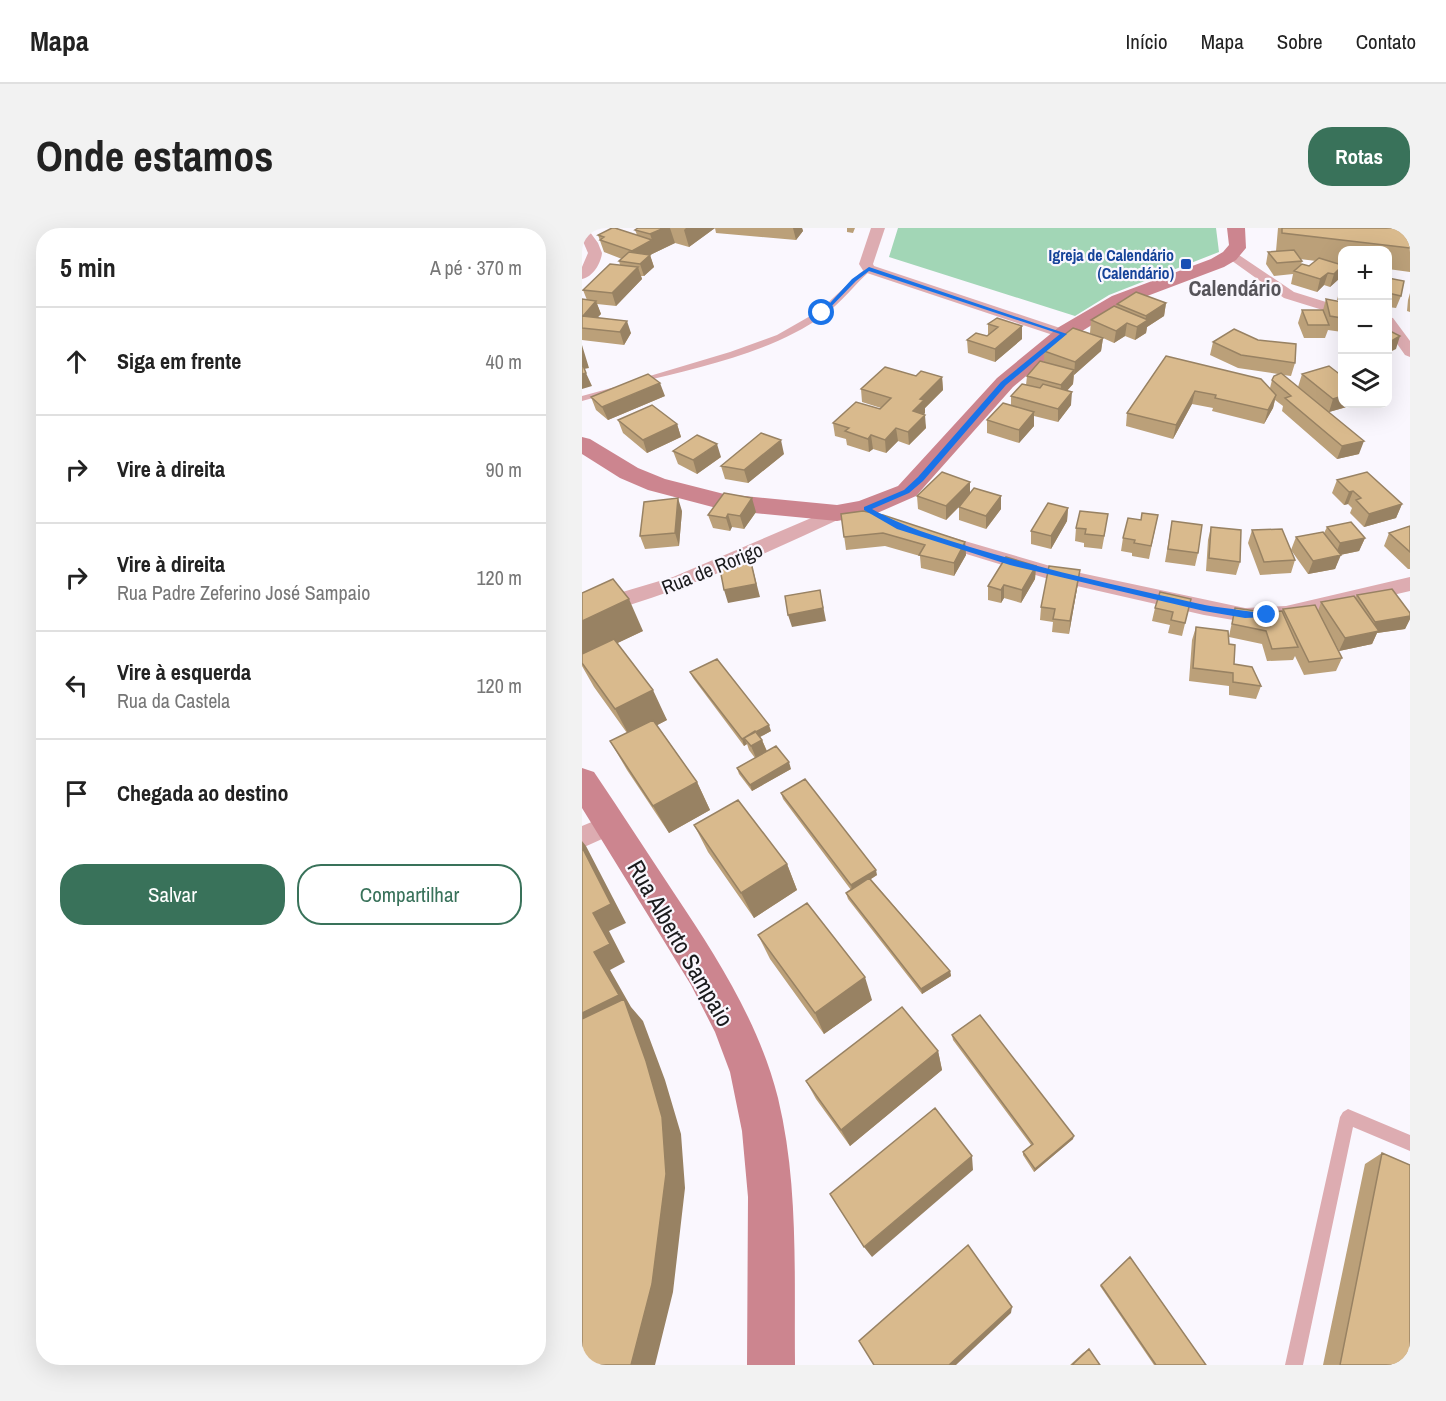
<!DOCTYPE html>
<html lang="pt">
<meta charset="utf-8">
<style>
body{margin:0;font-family:"Archivo Narrow",sans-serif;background:#f2f2f2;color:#222}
.controls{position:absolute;right:18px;top:18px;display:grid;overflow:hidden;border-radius:12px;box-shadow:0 6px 24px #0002}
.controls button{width:54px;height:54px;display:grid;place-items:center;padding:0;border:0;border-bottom:2px solid #e0e0e0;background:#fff;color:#222;font:30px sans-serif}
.stop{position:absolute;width:18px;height:18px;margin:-14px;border:4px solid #1a73e8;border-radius:50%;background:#fff}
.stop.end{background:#1a73e8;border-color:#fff;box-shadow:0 2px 6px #0008}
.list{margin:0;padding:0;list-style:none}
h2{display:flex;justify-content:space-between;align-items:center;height:78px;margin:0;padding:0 24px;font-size:26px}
h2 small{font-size:20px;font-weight:400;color:#767676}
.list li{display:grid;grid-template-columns:39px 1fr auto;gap:18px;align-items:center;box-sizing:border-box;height:108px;padding:0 24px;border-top:2px solid #e0e0e0}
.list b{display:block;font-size:22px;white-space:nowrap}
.list p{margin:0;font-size:20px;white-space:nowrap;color:#767676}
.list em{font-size:20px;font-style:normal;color:#767676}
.actions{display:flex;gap:12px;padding:18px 24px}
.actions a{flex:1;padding:14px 0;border:2px solid #39725a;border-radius:24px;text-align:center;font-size:21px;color:#39725a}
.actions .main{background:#39725a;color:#fff}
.icon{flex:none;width:33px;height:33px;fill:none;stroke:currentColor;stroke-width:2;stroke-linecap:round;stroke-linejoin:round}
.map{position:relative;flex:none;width:828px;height:1137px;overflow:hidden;border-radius:24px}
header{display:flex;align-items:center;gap:36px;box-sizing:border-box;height:84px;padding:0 30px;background:#fff;border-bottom:2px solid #e0e0e0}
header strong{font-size:28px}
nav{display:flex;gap:33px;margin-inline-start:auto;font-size:21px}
.intro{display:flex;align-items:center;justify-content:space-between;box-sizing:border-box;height:144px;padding:0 36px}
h1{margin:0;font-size:42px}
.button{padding:15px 27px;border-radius:24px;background:#39725a;color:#fff;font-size:21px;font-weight:700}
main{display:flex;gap:36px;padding:0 36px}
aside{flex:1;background:#fff;border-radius:24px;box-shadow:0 6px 24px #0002}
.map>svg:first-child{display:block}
.green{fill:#a2d6b6}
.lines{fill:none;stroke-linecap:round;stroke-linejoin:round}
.lane{fill:#ddacb1;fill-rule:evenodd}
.street{fill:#ddacb1;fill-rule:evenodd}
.secondary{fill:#cc858f;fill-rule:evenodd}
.wall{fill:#bba079;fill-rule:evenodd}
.shaded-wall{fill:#988263}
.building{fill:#d9ba8d;stroke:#988263;stroke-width:1.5}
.route{fill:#1a73e8}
.transit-dot{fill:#1a4fb4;stroke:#faf7fe;stroke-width:2}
.labels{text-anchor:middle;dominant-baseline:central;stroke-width:4.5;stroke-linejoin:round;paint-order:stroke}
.far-transit-label{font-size:16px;font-weight:bold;fill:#164399;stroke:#faf7fe;text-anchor:end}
.street-label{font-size:20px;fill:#1a1a1c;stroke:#faf7fe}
.far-district-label{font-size:22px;font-weight:bold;fill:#56545a;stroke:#faf7fe}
.near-street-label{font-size:24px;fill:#1a1a1c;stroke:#faf7fe}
</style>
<header>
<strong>Mapa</strong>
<nav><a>Início</a><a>Mapa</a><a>Sobre</a><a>Contato</a></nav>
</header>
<div class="intro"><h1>Onde estamos</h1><a class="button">Rotas</a></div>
<main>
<aside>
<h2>5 min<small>A pé · 370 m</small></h2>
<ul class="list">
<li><svg class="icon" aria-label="ahead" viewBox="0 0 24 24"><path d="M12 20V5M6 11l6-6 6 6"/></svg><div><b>Siga em frente</b></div><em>40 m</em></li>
<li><svg class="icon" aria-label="right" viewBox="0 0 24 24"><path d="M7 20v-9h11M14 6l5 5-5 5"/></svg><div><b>Vire à direita</b></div><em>90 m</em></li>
<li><svg class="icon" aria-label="right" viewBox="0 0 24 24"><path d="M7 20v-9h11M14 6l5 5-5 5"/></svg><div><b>Vire à direita</b><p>Rua Padre Zeferino José Sampaio</p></div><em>120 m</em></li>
<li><svg class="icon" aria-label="left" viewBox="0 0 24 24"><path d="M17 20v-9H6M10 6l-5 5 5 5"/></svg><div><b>Vire à esquerda</b><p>Rua da Castela</p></div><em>120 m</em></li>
<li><svg class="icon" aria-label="arrive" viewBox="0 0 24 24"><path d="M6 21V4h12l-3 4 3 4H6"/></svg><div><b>Chegada ao destino</b></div></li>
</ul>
<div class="actions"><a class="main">Salvar</a><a>Compartilhar</a></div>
</aside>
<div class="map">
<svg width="828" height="1137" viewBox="0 0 828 1137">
<rect width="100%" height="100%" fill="#faf7fe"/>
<path class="green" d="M 316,0 L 634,0 L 637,24 L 527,67 L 493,88 L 307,29 Z"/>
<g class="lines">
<path class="lane" d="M 287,39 L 289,40 L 289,42 C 273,56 260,74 242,87 C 189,125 118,139 55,155 L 51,153 L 148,124 L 195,107 L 237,83 L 278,45 Z
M 33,159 L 36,159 L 36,163 L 0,173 L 0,168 Z
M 766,881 L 828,907 L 828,923 L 771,899 L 721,1137 L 703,1137 L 758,889 L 761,884 Z"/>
<path class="street" d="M 0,0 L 5,0 L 16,15 L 20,25 C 19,35 11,49 0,51 L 0,39 L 6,25 L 0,11 Z
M 289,0 L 303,0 L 291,36 L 292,38 L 487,103 L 490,106 L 487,109 L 477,109 L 282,44 L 277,36 Z
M 651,23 L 712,64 L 760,79 L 760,88 L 702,70 L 646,30 L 644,27 Z
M 806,89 L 811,90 L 828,113 L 828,129 L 823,127 L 806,103 Z
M 255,279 L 262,281 L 264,285 L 262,289 C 176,329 92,368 0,390 L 0,376 L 91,349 Z
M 352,304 L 475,340 L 663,380 L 704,378 L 828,349 L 828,363 L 704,392 L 663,394 L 622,387 L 473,353 L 345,314 L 342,310 L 345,306 Z
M 29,586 L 38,589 L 41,596 L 38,603 L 0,620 L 0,598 Z"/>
<path class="secondary" d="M 645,0 L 663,0 L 664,20 L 654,32 L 642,39 L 544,76 L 492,108 L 431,159 L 334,268 L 293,286 L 255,293 L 142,282 L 66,262 L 38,250 L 0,226 L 0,209 L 8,211 L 56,240 L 83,251 L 142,266 L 255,277 L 277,273 L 316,258 L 415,150 L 477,99 L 530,68 L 629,31 L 641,24 L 647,17 Z
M 0,540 L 12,544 C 39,584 65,624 92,665 C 135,729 177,795 196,870 C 217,957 212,1048 213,1137 L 165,1137 L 166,969 L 160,903 L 148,844 L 133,804 L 109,757 L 0,580 Z"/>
</g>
<path class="wall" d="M 56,0 L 133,0 L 107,19 L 93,15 L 68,27 L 72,39 L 62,48 L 59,48 L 60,51 L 34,78 L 15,76 L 19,86 L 15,89 L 49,105 L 42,117 L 0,112 L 0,71 L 5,72 L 1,62 L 38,37 L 37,33 L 40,31 L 22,24 L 16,7 L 55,7 L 53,2 Z
M 133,0 L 220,0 L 221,3 L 214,12 L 134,5 Z
M 265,0 L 273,0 L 271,5 L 265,4 Z
M 696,0 L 828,0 L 828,44 L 806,41 L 806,22 L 760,22 L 760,36 L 753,35 L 758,50 L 748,59 L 742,57 L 735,64 L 709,56 L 711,46 L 692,48 L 684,36 L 686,24 L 694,23 ZM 718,31 L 734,33 L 727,38 L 719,37 L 720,33 Z
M 806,50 L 819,68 L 814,80 L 806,79 Z
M 760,53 L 760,73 L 755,72 Z
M 828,65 L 828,84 L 825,83 L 826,72 Z
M 744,71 L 760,74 L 760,104 L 746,102 L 743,110 L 722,110 L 716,95 L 720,82 L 741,82 Z
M 584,75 L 582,88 L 565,99 L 564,105 L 553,112 L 543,108 L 532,115 L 521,110 L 519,123 L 492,147 L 491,156 L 485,163 L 489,177 L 476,194 L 452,188 L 452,198 L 437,215 L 405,205 L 405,192 L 429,177 L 429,168 L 444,157 L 445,148 L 462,134 L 462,123 L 514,108 L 508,105 L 509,92 L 534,79 L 535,76 Z
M 415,90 L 440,111 L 413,134 L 386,125 L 385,112 L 405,108 L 406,107 L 406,96 Z
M 631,114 L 713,135 L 709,148 L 701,147 L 716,159 L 720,146 L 775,176 L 747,184 L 777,226 L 755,231 L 700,183 L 701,178 L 693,172 L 691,180 L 682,196 L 630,183 L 631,180 L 610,176 L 591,211 L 544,198 L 545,185 L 584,128 L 688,160 L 690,152 L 696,146 L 656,140 L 628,127 Z
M 334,148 L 360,149 L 361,162 L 343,180 L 343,185 L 341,187 L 344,200 L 327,217 L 316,213 L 304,225 L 291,221 L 287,224 L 265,217 L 264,211 L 253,208 L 251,195 L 299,180 L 280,174 L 279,161 Z
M 83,168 L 26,192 L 14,182 L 9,169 Z
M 36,192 L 95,196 L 99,209 L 65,225 L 41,205 Z
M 91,223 L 139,229 L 115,246 L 96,236 Z
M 202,226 L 166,255 L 143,251 L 139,238 Z
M 755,252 L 820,276 L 814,290 L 782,299 L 768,285 L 770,280 L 766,276 L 762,277 L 750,265 Z
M 388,254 L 388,265 L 419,268 L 419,281 L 404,301 L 377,292 L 377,279 L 364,292 L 336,281 L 335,268 Z
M 486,280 L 485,293 L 469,321 L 449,316 L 449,303 Z
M 100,283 L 97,318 L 63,321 L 58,308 Z
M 174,284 L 162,301 L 150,299 L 148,303 L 131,300 L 126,287 Z
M 259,286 L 383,314 L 384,327 L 372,348 L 339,340 L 338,328 L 303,318 L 264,322 Z
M 576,287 L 567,331 L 550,328 L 550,325 L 539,323 L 541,310 L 559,292 Z
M 590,293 L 616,325 L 613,338 L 583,334 Z
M 828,298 L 828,341 L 826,341 L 802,318 L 807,305 Z
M 524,299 L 520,321 L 502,319 L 502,315 L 493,313 L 494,300 Z
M 629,299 L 658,334 L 654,347 L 624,343 L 626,312 Z
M 745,299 L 783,310 L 777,323 L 758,327 L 753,341 L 726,346 L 709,322 L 714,309 L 742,305 Z
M 670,302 L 713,332 L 709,345 L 678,347 L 666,315 Z
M 454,338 L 453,351 L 439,375 L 422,370 L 419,375 L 406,372 L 406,358 Z
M 498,342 L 496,355 L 487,406 L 470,404 L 471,394 L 458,392 L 459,379 Z
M 0,365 L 61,403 L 35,415 L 85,492 L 75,497 L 115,554 L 128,582 L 87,605 L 45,542 L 28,513 L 45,505 L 12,459 L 0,438 Z
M 775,367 L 828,385 L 828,391 L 823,401 L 795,405 L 790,416 L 757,423 L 753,415 L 760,430 L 754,443 L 722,447 L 713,428 L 711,432 L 685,433 L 680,416 L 647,409 L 647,416 L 652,436 L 679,458 L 674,471 L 647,467 L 647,458 L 607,453 L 610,412 L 614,399 L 647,408 L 653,380 L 681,384 L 700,383 L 701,381 L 736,383 L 739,374 L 773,370 Z
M 609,371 L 600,408 L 586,405 L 588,397 L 570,393 L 573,380 Z
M 108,444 L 189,503 L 178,509 L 180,512 L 185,523 L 209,541 L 170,563 L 157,546 L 155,540 L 173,530 L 167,522 L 165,516 L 162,518 L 111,450 Z
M 199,565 L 295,647 L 289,651 L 368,743 L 369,748 L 340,766 L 266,671 L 264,665 L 269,662 L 201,571 Z
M 112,597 L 205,636 L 215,662 L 172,690 L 126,624 Z
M 176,707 L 290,772 L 242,806 L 188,731 Z
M 370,807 L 491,911 L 452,944 L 441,927 L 441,924 L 449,917 L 371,812 Z
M 356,823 L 360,842 L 268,918 L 234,871 L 224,853 Z
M 800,925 L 828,1137 L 741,1137 L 783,936 Z
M 548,1029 L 624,1137 L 572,1137 L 518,1058 Z
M 507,1121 L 518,1137 L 488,1137 L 501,1125 Z"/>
<path class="shaded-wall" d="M 82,0 L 88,0 L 93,15 L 68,27 L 72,39 L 62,48 L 58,36 L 54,35 L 50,23 L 70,12 L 68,6 Z
M 104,0 L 133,0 L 107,19 L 102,2 Z
M 211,0 L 220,0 L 221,3 L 214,12 Z
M 760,38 L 758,50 L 748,59 L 752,46 Z
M 56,39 L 60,51 L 34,78 L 30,65 Z
M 746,45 L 742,57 L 735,64 L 738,51 Z
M 14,73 L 19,86 L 6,100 L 1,88 Z
M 584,75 L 582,88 L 565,99 L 564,105 L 553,112 L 555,99 L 563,94 L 564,88 Z
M 45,93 L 49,105 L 42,117 L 38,104 Z
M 545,95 L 543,108 L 532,115 L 534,103 Z
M 440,98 L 440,111 L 413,134 L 413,121 Z
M 818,108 L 814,121 L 806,125 L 806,115 Z
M 521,110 L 519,123 L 492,147 L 493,134 Z
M 0,117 L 7,140 L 2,141 L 0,136 Z
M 492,142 L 491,156 L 478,170 L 479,157 Z
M 4,145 L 10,158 L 0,161 L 0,146 Z
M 360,149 L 361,162 L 343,180 L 343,185 L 332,196 L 331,183 L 338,171 Z
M 78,155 L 83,168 L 26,192 L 20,179 Z
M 613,163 L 610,176 L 591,211 L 594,197 Z
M 490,164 L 489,177 L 476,194 L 476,181 Z
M 694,167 L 691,180 L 682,196 L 686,182 Z
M 760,168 L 760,176 L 775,176 L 747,184 L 751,171 Z
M 452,184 L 452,198 L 437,215 L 437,202 Z
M 343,187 L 344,200 L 327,217 L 326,204 Z
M 95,196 L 99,209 L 65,225 L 61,212 Z
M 314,200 L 316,213 L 304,225 L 303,212 Z
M 289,207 L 291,221 L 287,224 L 286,211 Z
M 199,212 L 202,226 L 166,255 L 162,242 Z
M 782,213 L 777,226 L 755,231 L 760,218 Z
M 135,216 L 139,229 L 115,246 L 111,232 Z
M 388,254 L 388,267 L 364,292 L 364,278 Z
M 771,263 L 766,276 L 762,277 L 767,264 Z
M 419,268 L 419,281 L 404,301 L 404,288 Z
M 96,270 L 100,283 L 97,318 L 93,305 Z
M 170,270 L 174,284 L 162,301 L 158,288 Z
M 820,276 L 814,290 L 782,299 L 787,286 Z
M 486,280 L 485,293 L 469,321 L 469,308 Z
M 146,286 L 150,299 L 148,303 L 144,290 Z
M 783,310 L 777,323 L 753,328 L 758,315 Z
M 383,314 L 384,327 L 372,348 L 372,335 Z
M 759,327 L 753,341 L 726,346 L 731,333 Z
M 168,330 L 178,369 L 146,375 L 142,362 Z
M 454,338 L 453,351 L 439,375 L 440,362 Z
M 498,342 L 496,355 L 487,406 L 488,393 Z
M 422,357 L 422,370 L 419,375 L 419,362 Z
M 238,362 L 244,393 L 210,399 L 206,387 Z
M 47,371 L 61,403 L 0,432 L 0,393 Z
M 828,388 L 828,391 L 823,401 L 795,405 L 790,416 L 757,423 L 763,410 L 788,405 L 793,394 Z
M 71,462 L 85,492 L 49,511 L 33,481 Z
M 187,497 L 189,503 L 167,515 L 162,510 Z
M 162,510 L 165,516 L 162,518 L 160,511 Z
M 180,512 L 185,524 L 174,530 L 169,518 Z
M 207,534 L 209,541 L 170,563 L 168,557 Z
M 115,554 L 128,582 L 87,605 L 71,578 Z
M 0,613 L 4,618 L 44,695 L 27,703 L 43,734 L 28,742 L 49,779 L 61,793 L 83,852 L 99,906 L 103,960 L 91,1064 L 73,1137 L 49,1137 L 0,809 L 0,785 L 12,724 L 11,685 L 0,619 Z
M 205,636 L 215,662 L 172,690 L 159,665 Z
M 294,642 L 295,647 L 270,663 L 269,657 Z
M 368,743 L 369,748 L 340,766 L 339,761 Z
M 283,749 L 290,772 L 242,806 L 233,785 Z
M 356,823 L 360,842 L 268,918 L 259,902 Z
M 492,908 L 491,911 L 452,944 L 453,941 Z
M 390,928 L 391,942 L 290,1029 L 282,1019 Z
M 430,1079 L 429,1085 L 374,1137 L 367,1137 Z"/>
<path class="building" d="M 30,0 L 33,0 L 70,12 L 50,23 L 18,12 L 22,9 L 16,7 Z
M 56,0 L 82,0 L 68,6 L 53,2 Z
M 700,0 L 828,0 L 828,20 L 700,5 Z
M 712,22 L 720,33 L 695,35 L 686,24 Z
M 47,24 L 68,27 L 58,36 L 37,33 Z
M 737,30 L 760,37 L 760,38 L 752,46 L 746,45 L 738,51 L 712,43 L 720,36 L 727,38 Z
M 28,36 L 56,39 L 30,65 L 1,62 Z
M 806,50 L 822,53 L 819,68 L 806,65 Z
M 554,64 L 584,75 L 564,88 L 535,76 Z
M 0,71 L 14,73 L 1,88 L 45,93 L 38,104 L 0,100 Z
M 744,71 L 760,74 L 760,90 L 748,88 Z
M 532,78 L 566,92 L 555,99 L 545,95 L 534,103 L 509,92 Z
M 720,82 L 741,82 L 747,97 L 726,97 Z
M 415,90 L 440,98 L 413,121 L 385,112 L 394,105 L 405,108 L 416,99 L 406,96 Z
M 491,100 L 521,110 L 493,134 L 462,123 Z
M 652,101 L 676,112 L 714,116 L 713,135 L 659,127 L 631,114 Z
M 806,102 L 818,108 L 806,115 Z
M 584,128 L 679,151 L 694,167 L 686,182 L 633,170 L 634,167 L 613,163 L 594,197 L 545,185 Z
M 458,133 L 492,142 L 479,157 L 445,148 Z
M 0,135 L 4,145 L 0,146 Z
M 747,138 L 760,148 L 760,168 L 751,171 L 720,146 Z
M 303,139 L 334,148 L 339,143 L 360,149 L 338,171 L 342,172 L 331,183 L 343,187 L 326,204 L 314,200 L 303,212 L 289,207 L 286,211 L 263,203 L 267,200 L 251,195 L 274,174 L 298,181 L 309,170 L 279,161 Z
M 699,145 L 782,213 L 760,218 L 703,170 L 709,168 L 690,152 L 692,148 Z
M 66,146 L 78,155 L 20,179 L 9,169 Z
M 440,156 L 458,160 L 461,156 L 490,164 L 476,181 L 429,168 Z
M 421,175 L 452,184 L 437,202 L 405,192 Z
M 70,177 L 95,196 L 61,212 L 36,192 Z
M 179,205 L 199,212 L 162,242 L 139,238 Z
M 115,207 L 135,216 L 111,232 L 91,223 Z
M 360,244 L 388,254 L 364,278 L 335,268 Z
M 785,244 L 820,276 L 787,286 L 774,272 L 779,270 L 771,263 L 767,264 L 755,252 Z
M 392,260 L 419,268 L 404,288 L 377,279 Z
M 142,265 L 170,270 L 158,288 L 146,286 L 144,290 L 126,287 Z
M 96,270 L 93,305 L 58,308 L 62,274 Z
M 466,275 L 486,280 L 469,308 L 449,303 Z
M 281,283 L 301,287 L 383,314 L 372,335 L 337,327 L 343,317 L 301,305 L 262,309 L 259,286 Z
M 498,283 L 526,286 L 522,308 L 503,306 L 504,301 L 494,300 Z
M 560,285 L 576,287 L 569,318 L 552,315 L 553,312 L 541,310 L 546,290 L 559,292 Z
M 590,293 L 620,297 L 616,325 L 586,321 Z
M 769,294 L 783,310 L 758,315 L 745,299 Z
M 828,298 L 828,324 L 807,305 Z
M 629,299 L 659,302 L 658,334 L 627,330 Z
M 700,301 L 713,332 L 682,334 L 670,302 Z
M 741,304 L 759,327 L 731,333 L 714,309 Z
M 424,329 L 454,338 L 440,362 L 422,357 L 419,362 L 406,358 Z
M 168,330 L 174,356 L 142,362 L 137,336 Z
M 467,338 L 498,342 L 488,393 L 471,391 L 473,381 L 459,379 Z
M 31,351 L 47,371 L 0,393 L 0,365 Z
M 810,361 L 828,385 L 828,388 L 793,394 L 775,367 Z
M 238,362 L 241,380 L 206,387 L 203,368 Z
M 578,364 L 609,371 L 603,395 L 589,392 L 591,384 L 573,380 Z
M 772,368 L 797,403 L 763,410 L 739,374 Z
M 733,377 L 760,430 L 727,434 L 701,381 Z
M 653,380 L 681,384 L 700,383 L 716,419 L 690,421 L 684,403 L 650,396 Z
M 614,399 L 646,403 L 647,416 L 653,417 L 652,436 L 670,439 L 679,458 L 651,454 L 651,445 L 611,440 Z
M 32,411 L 71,462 L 33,481 L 0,435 L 0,426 Z
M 135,431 L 187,497 L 160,511 L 108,444 Z
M 71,492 L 115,554 L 71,578 L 28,513 Z
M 173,503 L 180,512 L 169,518 L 162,510 Z
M 194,518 L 207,534 L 168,557 L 155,540 Z
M 223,551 L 294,642 L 269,657 L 199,565 Z
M 156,572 L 205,636 L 159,665 L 112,597 Z
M 0,619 L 29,676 L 11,685 L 28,716 L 12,724 L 37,767 L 0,785 Z
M 287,650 L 368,743 L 339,761 L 264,665 Z
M 225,675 L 283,749 L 233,785 L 176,707 Z
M 42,771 L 64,833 L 80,889 L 84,946 L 70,1056 L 49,1137 L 14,1137 L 0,1127 L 0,791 Z
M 320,779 L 356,823 L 259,902 L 224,853 Z
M 398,787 L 492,908 L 453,941 L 441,924 L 451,916 L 370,807 Z
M 353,880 L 390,928 L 282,1019 L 248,966 Z
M 800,925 L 828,937 L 828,1137 L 758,1137 Z
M 386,1017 L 430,1079 L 367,1137 L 292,1137 L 277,1113 Z
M 548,1029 L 624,1137 L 574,1137 L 519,1057 Z
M 507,1121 L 518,1137 L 490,1137 Z"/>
<path class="route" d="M 287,39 L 485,106 L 424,157 L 341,253 L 327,265 L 290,281 C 324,300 351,307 388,319 C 463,342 541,359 618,376 C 629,379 686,385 689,387 L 688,389 L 663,390 L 622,383 L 428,337 L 315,301 L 282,282 L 282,279 L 322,262 L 336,249 L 419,154 L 478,106 L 287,43 L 274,53 L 242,86 L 238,86 L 270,51 Z"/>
<rect class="transit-dot" x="598" y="30" width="12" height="12" rx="3"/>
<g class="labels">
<g class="far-transit-label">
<text x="592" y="27">Igreja de Calendário<tspan x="592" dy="18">(Calendário)</tspan></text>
</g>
<g class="street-label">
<text transform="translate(130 340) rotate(-22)">Rua de Rorigo</text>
</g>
<g class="far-district-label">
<text x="653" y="60">Calendário</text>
</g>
<g class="near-street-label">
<text transform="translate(99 715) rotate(60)">Rua Alberto Sampaio</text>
</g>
</g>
</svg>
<div class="controls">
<button>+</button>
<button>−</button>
<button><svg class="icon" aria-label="layers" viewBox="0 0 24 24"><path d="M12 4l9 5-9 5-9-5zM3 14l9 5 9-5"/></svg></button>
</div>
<div class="stop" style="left:240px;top:85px"></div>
<div class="stop end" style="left:685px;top:387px"></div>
</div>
</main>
